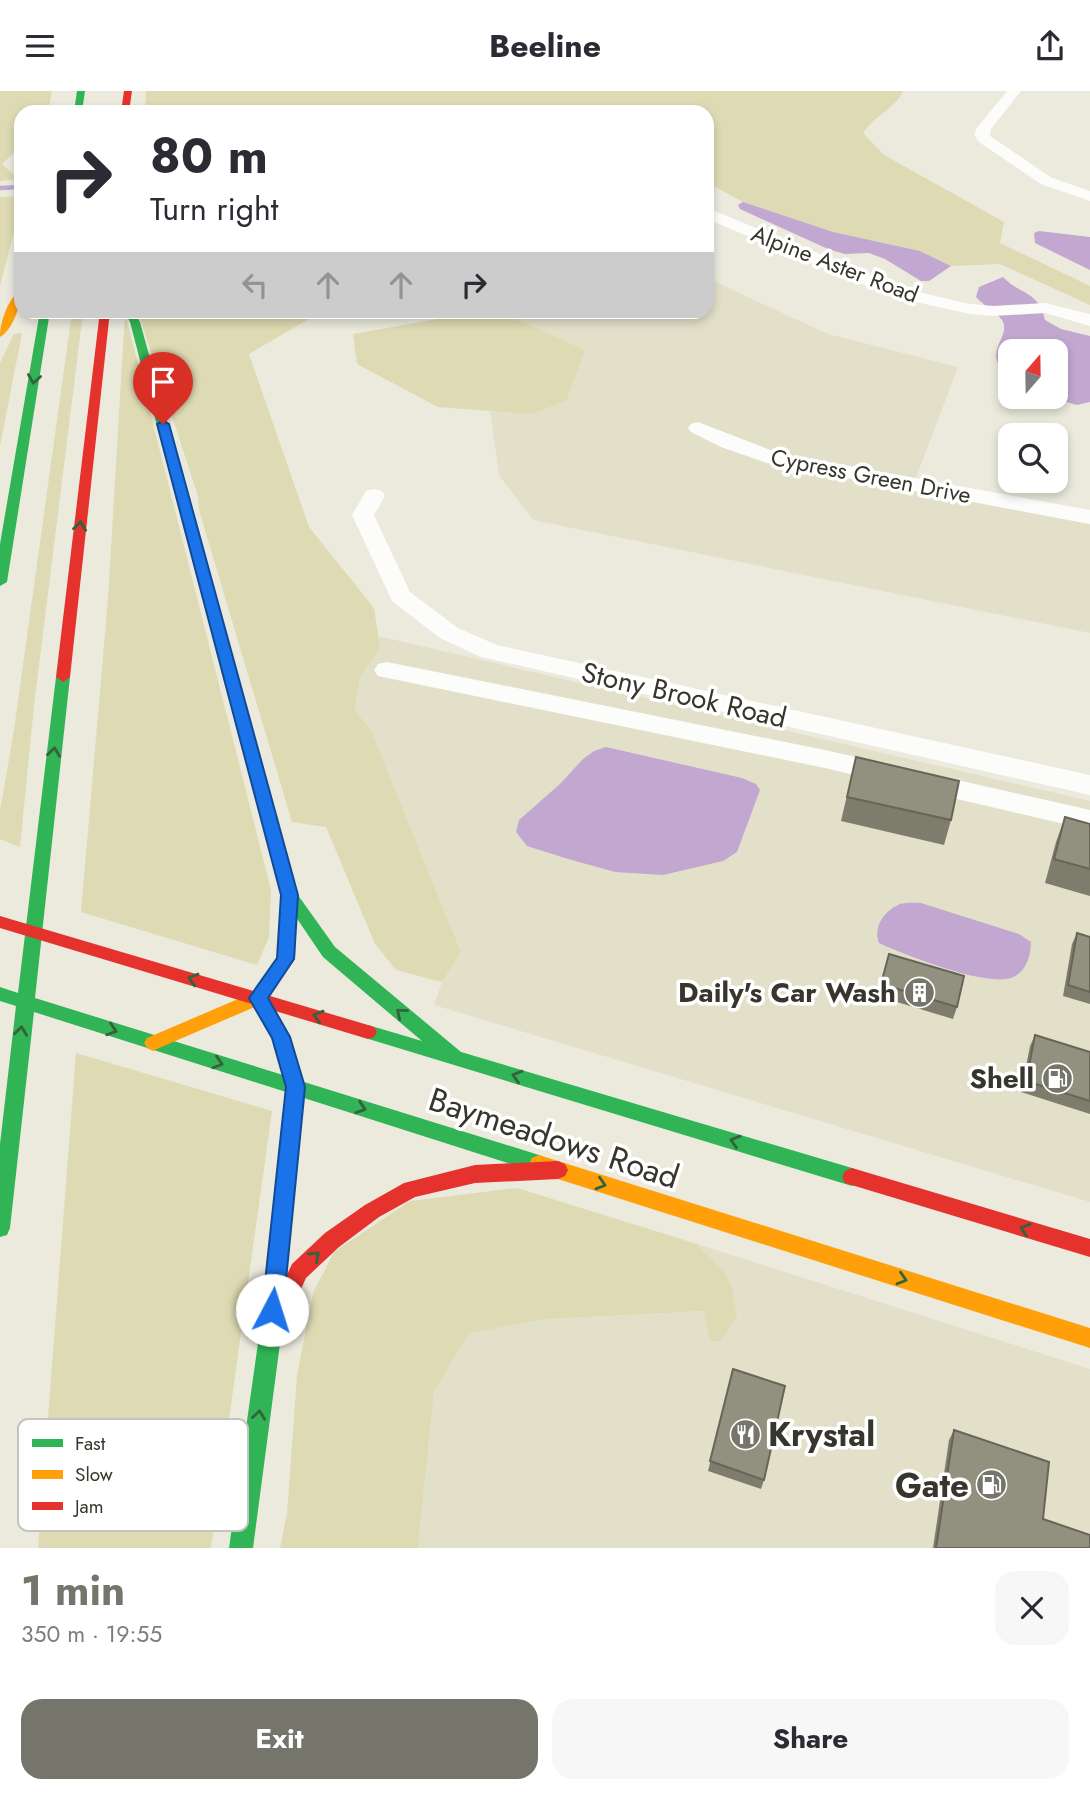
<!DOCTYPE html>
<meta charset="utf-8">
<style>
body{margin:0;font-family:Jost,sans-serif;background:#f7f7f7;color:#2b2b33;height:100vh;display:flex;flex-direction:column;font-size:26px;white-space:nowrap}
*{box-sizing:border-box;margin:0}
p{font-size:23px;color:#7c7c81}
.icon{flex:none;width:38px;height:38px;fill:none;stroke:currentColor;stroke-width:2;stroke-linecap:round;stroke-linejoin:round}
.map{position:relative;height:1457px;overflow:hidden}
.sheet{display:flex;flex-direction:column;background:#fff;flex:1}
.sheet>*{flex:none}
.banner{position:absolute;left:14px;top:14px;width:700px;height:214px;border-radius:21px;box-shadow:0 4px 10px #0003;background:#fff;color:#2b2b33;overflow:hidden}
.needle{width:46px;rotate:20deg}
.controls{position:absolute;left:998px;top:248px;display:grid;gap:14px}
.controls a{display:grid;place-items:center;width:70px;height:70px;border-radius:14px;background:#fff;box-shadow:0 4px 10px #0003;font-size:35px}
.pin{position:absolute;display:grid;place-items:center;width:60px;height:60px;color:#fff;margin:-72px -30px;border-radius:50% 50% 50% 0;rotate:-45deg;box-shadow:0 0 7px #0007}
.pin .icon{rotate:45deg}
.me{position:absolute;width:77px;margin:-38px;rotate:5deg;stroke-linejoin:round;filter:drop-shadow(0 0 5px #0008)}
.turn{display:flex;align-items:center;gap:24px;height:147px;padding:0 21px;font-size:32px}
.turn .icon{width:91px;height:91px;stroke-width:2.5}
.turn b{display:block;font-size:49px;line-height:60px}
.lanes{display:flex;align-items:center;height:66px;padding:0 21px;background:#0003;justify-content:center;gap:35px;direction:ltr}
.lanes .off{opacity:.35}
.round{display:grid;place-items:center;flex:none;width:74px;height:74px;border-radius:21px;background:#f7f7f7}
.summary{display:flex;align-items:center;justify-content:space-between;height:119px;padding:0 21px}
h1{font-size:42px;font-weight:700;line-height:52px;color:#76756b}
.button{display:flex;gap:14px;margin-top:auto;padding:14px 21px}
.button a{flex:1;height:80px;border-radius:21px;background:#76756b;color:#fff;font-size:28px;font-weight:700;line-height:80px;text-align:center}
.button a+a{background:#f7f7f7;color:#2b2b33}
header{display:flex;justify-content:space-between;align-items:center;height:91px;padding:0 21px;background:#fff;font-size:32px;font-weight:700}
.map>svg:first-child{display:block}
.built{fill:#e3e0ca}
.green{fill:#dedab3}
.water{fill:#c2a7d1}
.lines{fill:none;stroke-linecap:round;stroke-linejoin:round}
.stream{stroke:#c2a7d1;stroke-width:4.5}
.street{fill:#fcfcfa;fill-rule:evenodd}
.fast{fill:#30b455;fill-rule:evenodd}
.slow{fill:#ff9f0a;fill-rule:evenodd}
.jam{fill:#e5322d;fill-rule:evenodd}
.wall{fill:#7e7c6c}
.building{fill:#92907e;stroke:#666558;stroke-width:2}
.oneway{stroke:#35623b}
.route{fill:#1a73e8;stroke:#114b97;stroke-width:2}
.labels{text-anchor:middle;dominant-baseline:central;stroke-width:7;stroke-linejoin:round;paint-order:stroke}
.far-street-label{font-size:23px;fill:#37362d;stroke:#fff}
.street-label{font-size:28px;fill:#37362d;stroke:#fff}
.poi-label{font-size:28px;font-weight:bold;fill:#37362d;stroke:#fff;text-anchor:end}
.near-street-label{font-size:33px;fill:#37362d;stroke:#fff}
.near-poi-label{font-size:33px;font-weight:bold;fill:#37362d;stroke:#fff;text-anchor:start}
.key{fill:#fff;stroke:#c3c3c0;stroke-width:2}
.key-label{font-size:19px;fill:#37362d}
</style>
<header><svg class="icon" aria-label="menu" viewBox="0 0 24 24"><path d="M4 6h16M4 12h16M4 18h16"/></svg>Beeline<svg class="icon" aria-label="share" viewBox="0 0 24 24"><path d="M12 15V3M7 8l5-5 5 5M5 13v7h14v-7"/></svg></header>
<div class="map">
<svg width="1090" height="1457" viewBox="0 0 1090 1457">
<rect width="100%" height="100%" fill="#ebeadd"/>
<path class="built" d="M707,187L828,243L958,276L911,400L1090,433V542L533,429L499,384L490,320L531,323L584,259L501,221L707,220Z
M378,545L1090,710V1111L434,914L442,891L461,861L371,639L355,619L360,586L380,557Z
M697,1153L1090,1278V1457H418L434,1301L469,1242L548,1228L705,1220L710,1249L725,1182Z"/>
<path class="green" d="M0,0H52L48,21H21V55L2,73L18,88L0,90Z
M146,0H903C896,17 874,25 863,42L884,64L1004,131L1000,152L1090,195V214L1000,173L951,175L920,160L833,141L743,111L708,92L715,70L707,67V21H145Z
M21,105V113L0,195V106Z
M72,221H83L34,614L20,756L0,748V720L14,639Z
M138,221H321L249,263L309,436L374,517L380,557L360,586L355,619L371,639L461,861L442,891L396,879L375,853L326,736L292,731L199,419L198,405Z
M477,221H501L585,259L566,310L531,323L438,316L357,273L353,243Z
M125,222L271,799L269,846L257,874L81,821L108,508Z
M22,242L0,355V272L14,243Z
M76,962L272,1020L211,1457H38Z
M517,1097L697,1153L725,1182L732,1197L737,1226L721,1250H710L704,1220L548,1228L469,1242L434,1301L418,1457H280L287,1423L297,1285L313,1202L334,1161L410,1110Z"/>
<path class="water" d="M743,111L833,141L920,160L951,175L929,190H921L885,168L869,162L845,163L828,158L740,118L738,114Z
M1039,140L1090,146V179L1035,152L1034,142Z
M1003,186C1020,204 1039,200 1045,229L1061,238L1090,245V311L1077,314L1049,306H1055V261H1010V285C978,262 1013,246 1002,229C996,221 983,214 976,206L979,196Z
M606,656L742,687L756,693L760,699L737,761L723,770L663,784L615,781L568,768L527,755L516,741L519,729L560,693L583,668L594,660Z
M921,812L1019,843L1031,851C1031,867 1024,886 1006,888C977,892 907,865 879,852C873,837 883,821 898,814C903,811 915,812 921,812Z"/>
<g class="lines">
<path class="stream" d="M0,97L21,96"/>
<path class="street" d="M1007,0H1021L991,38L990,45L1052,87L1090,100V110L1041,93L979,51L974,43L977,37Z
M707,117L905,198L970,213L994,215L1045,212L1090,223V235L1045,222L994,225L970,223L893,206L707,128Z
M698,331L778,362L1090,419V433L767,372L721,356L691,341L688,337L691,333Z
M374,398L382,400L385,405L374,424L410,501L458,537L497,554L1090,684V704L481,566L440,547L392,510L352,424L366,400Z
M387,571L825,659L1090,719V739L825,677L378,585L374,579L378,573Z"/>
<path class="fast" d="M77,0H85L82,21H74Z
M40,220H50L7,491L0,495V453Z
M124,220H134L140,231L233,571L231,574H221L219,571L130,231Z
M63,581L70,586L35,907L283,984L272,947L249,907L252,902L258,900L264,902L290,946L304,991L539,1064L546,1067L549,1073L546,1079L539,1082L304,1007L281,1245L253,1457H229L259,1245L286,1001L34,921L10,1137L7,1144L0,1146V1053L16,915L0,910V896L18,902L56,586Z
M289,798L295,800L335,856L461,961L852,1077L859,1080L862,1086L859,1092L852,1095L362,946L359,941L362,936L368,934L422,950L323,866L281,804L283,800Z"/>
<path class="slow" d="M21,199C21,214 13,239 0,246C0,231 8,207 21,199Z
M273,879L279,881L282,886L264,912L159,957L153,960L147,957L144,952L147,947L252,902L267,881Z
M539,1064L1090,1237V1257L539,1082L532,1079L529,1073L532,1067Z"/>
<path class="jam" d="M124,0H132L129,21H121Z
M100,220H110L70,586L63,591L56,586Z
M226,566L233,571L297,804L295,868L279,891L273,893L267,891L264,886L277,867L281,804L219,571Z
M0,825L368,934L374,936L377,941L374,946L368,948L0,837Z
M558,1070L565,1073L568,1079L565,1085L558,1088L475,1092L415,1106L379,1126L339,1156L306,1187L288,1227L281,1230L274,1227L270,1220L292,1173L325,1142L365,1114L404,1092L475,1074Z
M852,1077L1090,1148V1166L845,1092L842,1086L845,1080Z"/>
</g>
<path class="wall" d="M856,666L951,729L944,754L841,730Z
M1065,726L1090,733V805L1045,792L1056,751Z
M1077,842L1090,846V913L1063,905L1072,853Z
M889,863L957,916L953,928L877,905Z
M1035,944L1090,961V1023L1021,1001L1030,955Z
M733,1278L764,1389L761,1398L708,1380Z
M954,1339L1043,1428L1090,1457H933L949,1349Z"/>
<path class="building" d="M856,666L959,690L951,729L847,706Z
M1065,726L1090,733V778L1054,768Z
M1077,842L1090,846V901L1068,894Z
M889,863L964,885L957,916L881,893Z
M1035,944L1090,961V1010L1026,990Z
M733,1278L785,1295L764,1389L710,1370Z
M954,1339L1049,1371L1043,1428L1090,1444V1457H936Z"/>
<defs><path id="oneway-chevron" d="M-2-3.5L2.5 0L-2 3.5" fill="none" stroke-width="1.6" stroke-linecap="round" stroke-linejoin="round" transform="scale(1.75)"/></defs>
<g class="oneway">
<use href="#oneway-chevron" transform="translate(34 288) rotate(99)"/>
<use href="#oneway-chevron" transform="translate(80 435) rotate(-83)"/>
<use href="#oneway-chevron" transform="translate(54 661) rotate(-83)"/>
<use href="#oneway-chevron" transform="translate(193 888) rotate(-164)"/>
<use href="#oneway-chevron" transform="translate(401 922) rotate(-140)"/>
<use href="#oneway-chevron" transform="translate(318 925) rotate(-163)"/>
<use href="#oneway-chevron" transform="translate(112 939) rotate(18)"/>
<use href="#oneway-chevron" transform="translate(21 940) rotate(-83)"/>
<use href="#oneway-chevron" transform="translate(218 972) rotate(17)"/>
<use href="#oneway-chevron" transform="translate(517 985) rotate(-163)"/>
<use href="#oneway-chevron" transform="translate(361 1017) rotate(18)"/>
<use href="#oneway-chevron" transform="translate(735 1050) rotate(-163)"/>
<use href="#oneway-chevron" transform="translate(601 1093) rotate(17)"/>
<use href="#oneway-chevron" transform="translate(1025 1138) rotate(-163)"/>
<use href="#oneway-chevron" transform="translate(315 1165) rotate(-43)"/>
<use href="#oneway-chevron" transform="translate(902 1188) rotate(17)"/>
<use href="#oneway-chevron" transform="translate(259 1324) rotate(-82)"/>
</g>
<path class="route" d="M163,330L169,333L298,804L294,868L268,907L290,946L305,996L283,1219L280,1226L272,1229L265,1226L262,1219L286,996L272,947L249,907L277,867L281,804L157,333Z"/>
<defs>
<symbol id="building-disc" viewBox="-11 -11 22 22"><circle r="9.5" fill="#76756b" stroke="#fff"/><path d="M-4-6H4V6H1V3H-1V6H-4ZM-2.5-4.3h1.7v1.8h-1.7ZM.8-4.3h1.7v1.8H.8ZM-2.5-1h1.7V.8h-1.7ZM.8-1h1.7V.8H.8Z" fill="#fff"/></symbol>
<symbol id="fuel-disc" viewBox="-11 -11 22 22"><circle r="9.5" fill="#76756b" stroke="#fff"/><path d="M-5.5-6h7V0h2V4h1.3V-2.5L3-4.5l.8-.8L6-3V5H2.5V1h-1V6h-7ZM-4.2-4.7v3.2H.2V-4.7Z" fill="#fff"/></symbol>
<symbol id="restaurant-disc" viewBox="-11 -11 22 22"><circle r="9.5" fill="#76756b" stroke="#fff"/><path d="M-5-6h1v4h1v-4h1v4h1v-4h1v5L-1.5 .5V6h-2V.5L-5-1ZM5-6V6H3V1.5H1.5Q1.5-4 5-6Z" fill="#fff"/></symbol>
</defs>
<g fill-rule="evenodd">
<use href="#building-disc" x="902" y="884" width="35" height="35"/>
<use href="#fuel-disc" x="1040" y="970" width="35" height="35"/>
<use href="#restaurant-disc" x="728" y="1326" width="35" height="35"/>
<use href="#fuel-disc" x="974" y="1376" width="35" height="35"/>
</g>
<g class="labels">
<g class="far-street-label">
<text transform="translate(835 173) rotate(21)">Alpine Aster Road</text>
<text transform="translate(871 385) rotate(11)">Cypress Green Drive</text>
</g>
<g class="street-label">
<text transform="translate(684 604) rotate(13)">Stony Brook Road</text>
</g>
<g class="poi-label">
<text x="896" y="901">Daily's Car Wash</text>
<text x="1034" y="987">Shell</text>
</g>
<g class="near-street-label">
<text transform="translate(554 1047) rotate(18)">Baymeadows Road</text>
</g>
<g class="near-poi-label">
<text x="768" y="1343">Krystal</text>
<text x="969" y="1394" text-anchor="end">Gate</text>
</g>
</g>
<rect x="18" y="1328" width="230" height="112" rx="10" class="key"/>
<rect x="32" y="1348" width="31" height="8" fill="#30b455"/>
<rect x="32" y="1379" width="31" height="9" fill="#ff9f0a"/>
<rect x="32" y="1411" width="31" height="8" fill="#e5322d"/>
<g class="key-label">
<text x="75" y="1359">Fast</text>
<text x="75" y="1390">Slow</text>
<text x="75" y="1422">Jam</text>
</g>
</svg>
<div class="controls">
<a><svg class="needle" viewBox="-14 -14 28 28"><path d="M0-13l5 13h-10z" fill="#e53935"/><path d="M0 13l5-13h-10z" fill="#7c7c81"/></svg></a>
<a><svg class="icon" aria-label="search" viewBox="0 0 24 24"><circle cx="10" cy="10" r="6"/><path d="M15 15l6 6"/></svg></a>
</div>
<div class="pin" style="left:163px;top:333px;background:#d93025"><svg class="icon" aria-label="arrive" viewBox="0 0 24 24"><path d="M6 21V4h12l-3 4 3 4H6"/></svg></div>
<svg class="me" style="left:272px;top:1219px" viewBox="-20 -20 40 40"><circle r="19" fill="#fff"/><path d="M0-13L10 11 0 6-10 11z" fill="#1a73e8"/></svg>
<div class="banner">
<div class="turn"><svg class="icon" aria-label="right" viewBox="0 0 24 24"><path d="M7 20v-9h11M14 6l5 5-5 5"/></svg><div><b>80 m</b>Turn right</div></div>
<div class="lanes"><svg class="icon off" aria-label="left" viewBox="0 0 24 24"><path d="M17 20v-9H6M10 6l-5 5 5 5"/></svg><svg class="icon off" aria-label="ahead" viewBox="0 0 24 24"><path d="M12 20V5M6 11l6-6 6 6"/></svg><svg class="icon off" aria-label="ahead" viewBox="0 0 24 24"><path d="M12 20V5M6 11l6-6 6 6"/></svg><svg class="icon" aria-label="right" viewBox="0 0 24 24"><path d="M7 20v-9h11M14 6l5 5-5 5"/></svg></div>
</div>
</div>
<section class="sheet">
<div class="summary"><div><h1>1 min</h1><p>350 m · 19:55</p></div><a class="round"><svg class="icon" aria-label="close" viewBox="0 0 24 24"><path d="M6 6l12 12M18 6L6 18"/></svg></a></div>
<div class="button"><a>Exit</a><a>Share</a></div>
</section>
